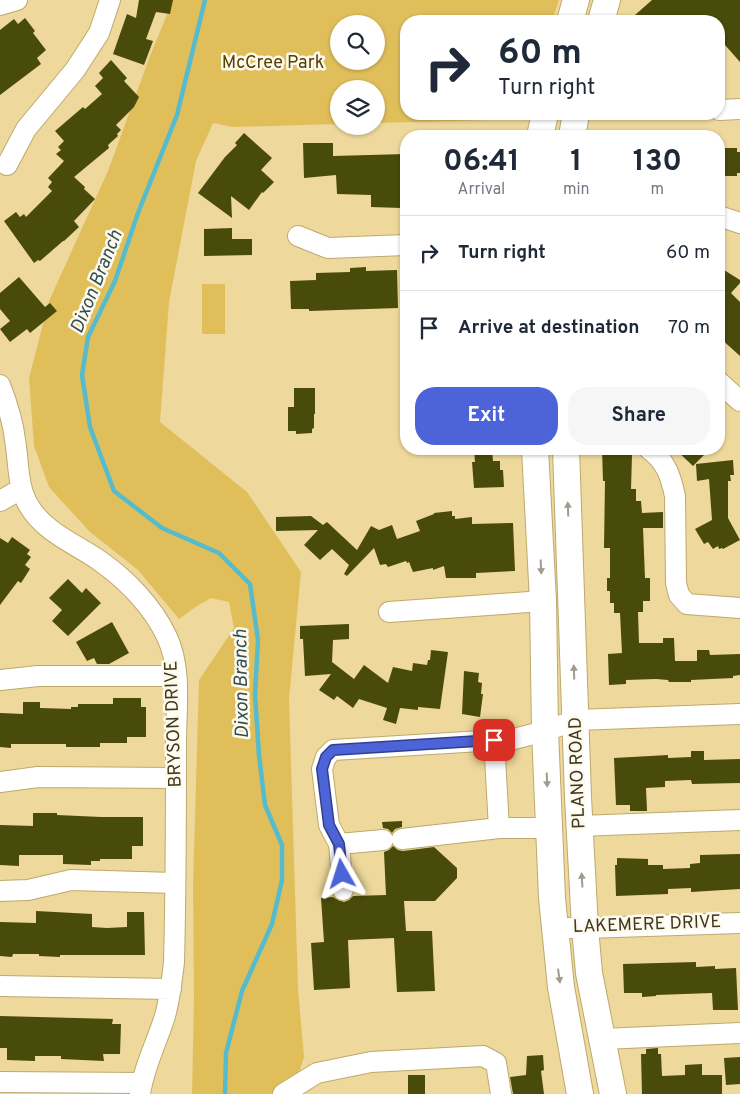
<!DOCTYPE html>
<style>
body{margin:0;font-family:Overpass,sans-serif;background:#f6f6f7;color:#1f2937;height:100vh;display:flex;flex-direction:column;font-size:19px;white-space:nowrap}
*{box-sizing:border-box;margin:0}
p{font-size:16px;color:#747a83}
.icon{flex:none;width:28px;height:28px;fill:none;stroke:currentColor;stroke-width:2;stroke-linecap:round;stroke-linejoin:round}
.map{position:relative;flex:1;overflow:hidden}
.side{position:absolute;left:400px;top:130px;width:325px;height:325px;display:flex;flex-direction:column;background:#fff;border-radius:20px;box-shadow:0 1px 4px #0004}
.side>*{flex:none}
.top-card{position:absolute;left:400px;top:15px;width:325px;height:105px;border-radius:20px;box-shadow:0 1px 4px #0004;background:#fff;color:#1f2937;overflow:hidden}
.tools{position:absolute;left:330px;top:15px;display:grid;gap:10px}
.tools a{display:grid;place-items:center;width:55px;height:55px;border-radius:50%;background:#fff;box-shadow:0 1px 4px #0004;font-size:25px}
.pin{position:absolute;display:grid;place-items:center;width:42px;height:42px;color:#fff;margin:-21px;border-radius:10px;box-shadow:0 2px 8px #0006}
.me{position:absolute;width:55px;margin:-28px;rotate:354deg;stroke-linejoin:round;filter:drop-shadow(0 0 4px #0008)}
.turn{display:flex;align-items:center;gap:18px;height:105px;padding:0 15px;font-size:22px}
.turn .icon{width:65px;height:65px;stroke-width:2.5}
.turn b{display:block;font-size:35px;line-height:42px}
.eta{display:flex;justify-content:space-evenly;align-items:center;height:85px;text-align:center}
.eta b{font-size:30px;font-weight:700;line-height:35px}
.button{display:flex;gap:10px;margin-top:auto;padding:10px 15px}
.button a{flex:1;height:58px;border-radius:20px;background:#4d63d8;color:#fff;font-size:20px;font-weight:700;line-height:58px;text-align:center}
.button a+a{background:#f6f6f7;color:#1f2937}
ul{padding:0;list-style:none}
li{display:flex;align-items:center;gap:15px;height:75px;padding:0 15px;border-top:1px solid #e0e1e3}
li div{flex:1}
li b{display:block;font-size:19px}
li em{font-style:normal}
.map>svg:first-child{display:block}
.green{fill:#e0bf5b;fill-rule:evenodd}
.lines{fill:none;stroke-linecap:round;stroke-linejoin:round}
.stream{stroke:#56bbcd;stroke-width:4.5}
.building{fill:#494b0a}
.minor-casing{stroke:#bea96d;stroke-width:22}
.major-casing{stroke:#bea96d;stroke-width:28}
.minor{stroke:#fff;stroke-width:20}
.major{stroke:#fff;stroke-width:26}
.oneway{fill:#a09c8f}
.route-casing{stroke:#32408c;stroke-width:12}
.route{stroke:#4d63d8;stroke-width:9}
.labels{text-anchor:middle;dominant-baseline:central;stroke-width:5;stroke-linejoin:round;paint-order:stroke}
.park-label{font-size:18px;fill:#534204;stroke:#fefaee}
.street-label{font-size:18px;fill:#40381f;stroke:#fefaee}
.water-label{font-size:19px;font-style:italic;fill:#315056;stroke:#fefaee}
</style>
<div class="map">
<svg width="740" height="1094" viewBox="0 0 740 1094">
<rect width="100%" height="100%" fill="#eed89b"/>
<path class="green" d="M173,0H559L552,21H406V114H525L524,119L376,123V89H339V124L233,127L213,123L196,161L169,302L160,422L247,492L301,572L289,699L298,989L304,1057L292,1094H192L194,999L193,884L199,680L234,628L229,602L211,598L194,608L179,619L138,570L90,532L49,487L34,446L29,378L49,301L108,171L150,56ZM339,24H376V61H339Z
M202,284H225V334H202Z"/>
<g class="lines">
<path class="stream" d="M205,0L177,115L138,213L115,281L88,337L82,375L90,427L114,491L162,528L219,553L250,584L258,640L255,695L259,755L265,805L282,845V880L272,924L242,991L226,1053L225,1094"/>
</g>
<path class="building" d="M139,0H173L170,14L156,12L146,39L153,41L144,65L113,54L127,14L136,18Z
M652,0H740V62L725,45L719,51V21H640L635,15Z
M25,18L35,31L33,33L46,50L37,58L41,64L0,95V30L14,19L18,24Z
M111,60L127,78L124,81L139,97L134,107L116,125L121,130L117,134L118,136L108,145L109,148L74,177L85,187L84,189L95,199L74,221L79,227L64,241H63L40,261L38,260L34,263L4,221L16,212L20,217L24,214L26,217L52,191L48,187L52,182L48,178L64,161L56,154L61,150L58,147L64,141L55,131L83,107L85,109L102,94L95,86L103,78L99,73Z
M244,133L272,158L261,170L274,182L263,193L262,192L249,210L231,196L232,218L198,193L225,157L237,145L235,143Z
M303,143H333V156L406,154V202H401V208L371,207V195L337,194L336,175L304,178Z
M720,148H737V152H740V173H737V176H721Z
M232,228V239H252V255L204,256V229Z
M366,267V271L397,270L398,308L309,311V309H291L290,281L316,280V273L350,272V268Z
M724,270L740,280V283L731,293L740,302V356L719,337V279Z
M19,277L45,307L50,303L57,311L30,333L27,329L10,342L0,329L10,321L0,309V293Z
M294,388H315V414H314V428L312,429V433L296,434V431H288V407H294Z
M474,449H492L493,461H500V470H503L504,487L474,488L472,462H475Z
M602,449H630V455H632L631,489H636V501H641L642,513L663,512V528H643L645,578H650V601H643V612H638L639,643H663V638H674L675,661H697V650H709L710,655L740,654V675L733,676V678L691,680V682H669L668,680L656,679L626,680V684L609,685L608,654L622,653L620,613H614V603H610V591H607V578H610V548H604L605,481H603Z
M675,449H710L693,466Z
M733,460L734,475H730L731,481H728V518L740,540L723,549L722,548L719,549L718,546L713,549L708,542L704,544L695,529L712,520L709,479L697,481L696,464Z
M452,511V516H455V519L472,517V524L513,523L515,571L476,573V578H446L444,566L433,570V568L413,572L409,562L407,563L406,561L388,567L386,564L380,565L374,548L347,576L344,574L349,565L332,549L320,560L304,545L318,530L276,531V517L311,516L323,525L327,522L357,550L371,526L379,530L392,525L397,539L420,531L416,521L434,514V513Z
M12,537L30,550L27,554L31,557L25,565L30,569L21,583L18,581L0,605V538L8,543Z
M68,579L82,593L86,588L101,603L68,636L52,621L62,610L49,598Z
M112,622L129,653L109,664H97L94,658L87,661L76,642Z
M349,624V639L333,640L332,662L354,679L364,665L388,683L393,667L412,671L413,663L427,665L428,660H430L431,650L448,652L440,709L418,707V710L400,708L396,724L383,720L387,708L359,699L353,708L337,696L334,700L319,690L331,674L305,676L303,639H300V626Z
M464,671L479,673L478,682L482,683L481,694H483L480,717L462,714Z
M113,698H141V707H146V737H127V743H100V747H66V744H11V748L0,747V713L23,714V702H40V708L71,709V707H78V704H113Z
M691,751H704V760L740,759V783L692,784L691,780L665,781V787L646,788L647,811H630V805H616L614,758L668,755V758L691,757Z
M33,813H57V815L101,817H143V846H132V859H100V861H91V865L63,864V855H19V866L0,865V825L33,826Z
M402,821V827L395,829L392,833L388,829L383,828L382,822Z
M393,846L398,850L403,851L434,847L457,868V878L435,901H404L406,931H432L435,991L397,992L394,938L348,940L350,988L314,990L311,943L324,942L321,898L333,897L338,900L344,902L349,900L353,896L386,895L384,852L389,850Z
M740,854V889L691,892V888L668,889V894L616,896L615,865H617V858L648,859V865H663V869L690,868V864L700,863V855Z
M36,911L92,914V927L107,928L127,927V912H144L145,955H60V957L39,956V954H13L12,957L0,956V922L36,923Z
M696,962V967L715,966V969L736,968L738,1010H713L712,993L656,995V996L642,997V993H624L623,964Z
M0,1016L113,1019L112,1024H121L120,1054H103L104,1061L61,1059V1056H35V1061L7,1060V1048H0Z
M658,1048V1054H661L662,1076L685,1075V1065L702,1064V1075H722V1094H642L641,1054H646V1049Z
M543,1055L544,1070L541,1071L544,1094H513L510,1077L526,1075L527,1056Z
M740,1057V1084L726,1085L724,1058Z
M408,1075H425V1094H408Z"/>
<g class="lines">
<defs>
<path id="minor" d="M0,5L17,0
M719,110L740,109
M7,165L26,129L75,70L99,33L110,0
M719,216L740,223
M298,236L328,248L406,245
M719,382L740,401
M0,385C7,403 13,421 15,440C19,462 17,487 29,506C45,533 76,544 100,561C127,580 153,607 167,637C182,669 176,709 176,742C176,816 176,889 174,962C172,980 170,998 165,1016C157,1042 144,1066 140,1094
M649,449C666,461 671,477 675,496L676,583L679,595L687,604L740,608
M0,501L21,489
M389,612L543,601
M0,680L38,676H176
M494,740L499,828
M0,782L38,777L176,778
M579,826L740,820
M402,839L499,828H549
M383,840L339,844L329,825L322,769L326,757L333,750L514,739L545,731L576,720L740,714
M339,844L343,890
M0,891L28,890L71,880L175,883
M554,928H585L740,923
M0,986L171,989
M603,1039L740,1033
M0,1082L142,1083
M283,1094L317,1073L371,1062L483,1056L496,1063L501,1094"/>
<path id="major" d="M570,21L576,0
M601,21L607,0
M540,136L545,114
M572,136L576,114
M535,449L543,601L545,731L552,898L561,987L580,1094
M566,449L578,797L585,928L589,973L613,1094"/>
</defs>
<use href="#minor" class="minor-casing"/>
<use href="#major" class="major-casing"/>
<use href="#minor" class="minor"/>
<use href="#major" class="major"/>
</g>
<defs><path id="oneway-solid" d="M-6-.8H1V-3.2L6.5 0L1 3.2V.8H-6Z" transform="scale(1.25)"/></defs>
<g class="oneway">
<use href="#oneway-solid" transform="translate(568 509) rotate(-92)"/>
<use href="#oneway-solid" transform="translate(541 567) rotate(87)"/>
<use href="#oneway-solid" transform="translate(574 672) rotate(-92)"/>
<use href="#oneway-solid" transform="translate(547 780) rotate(88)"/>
<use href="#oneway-solid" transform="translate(582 880) rotate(-93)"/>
<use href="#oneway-solid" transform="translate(559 976) rotate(82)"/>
</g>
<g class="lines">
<defs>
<path id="route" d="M342,874L339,844L329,825L322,769L326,757L333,750L494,740"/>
</defs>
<use href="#route" class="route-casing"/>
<use href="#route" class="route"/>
</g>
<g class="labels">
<g class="park-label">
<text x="273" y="63">McCree Park</text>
</g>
<g class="street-label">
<text transform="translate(174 724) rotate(-92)">BRYSON DRIVE</text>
<text transform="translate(578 773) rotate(-92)">PLANO ROAD</text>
<text transform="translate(647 925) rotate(-2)">LAKEMERE DRIVE</text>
</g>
<g class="water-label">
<text transform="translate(97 282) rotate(-68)">Dixon Branch</text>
<text transform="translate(242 684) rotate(-91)">Dixon Branch</text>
</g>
</g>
</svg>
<div class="tools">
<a><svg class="icon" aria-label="search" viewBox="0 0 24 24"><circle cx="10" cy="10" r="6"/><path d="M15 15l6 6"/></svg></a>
<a><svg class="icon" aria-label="layers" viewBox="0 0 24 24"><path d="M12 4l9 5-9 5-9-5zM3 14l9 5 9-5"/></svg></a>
</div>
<div class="pin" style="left:494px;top:740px;background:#d93025"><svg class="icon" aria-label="arrive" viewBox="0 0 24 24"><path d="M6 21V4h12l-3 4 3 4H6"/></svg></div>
<svg class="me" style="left:342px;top:874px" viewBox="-20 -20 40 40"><path d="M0-17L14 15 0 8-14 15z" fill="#4d63d8" stroke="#fff" stroke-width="4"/></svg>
<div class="top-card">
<div class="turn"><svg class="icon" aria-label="right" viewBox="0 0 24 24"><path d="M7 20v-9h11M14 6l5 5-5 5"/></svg><div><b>60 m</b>Turn right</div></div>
</div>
<section class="side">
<div class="eta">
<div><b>06:41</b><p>Arrival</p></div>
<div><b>1</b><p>min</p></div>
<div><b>130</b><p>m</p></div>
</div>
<ul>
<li><svg class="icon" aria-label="right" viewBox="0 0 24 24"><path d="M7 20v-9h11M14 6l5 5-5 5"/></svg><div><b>Turn right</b></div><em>60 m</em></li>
<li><svg class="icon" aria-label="arrive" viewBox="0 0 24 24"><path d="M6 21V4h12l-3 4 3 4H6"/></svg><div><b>Arrive at destination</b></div><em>70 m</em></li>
</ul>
<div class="button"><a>Exit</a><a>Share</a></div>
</section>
</div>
